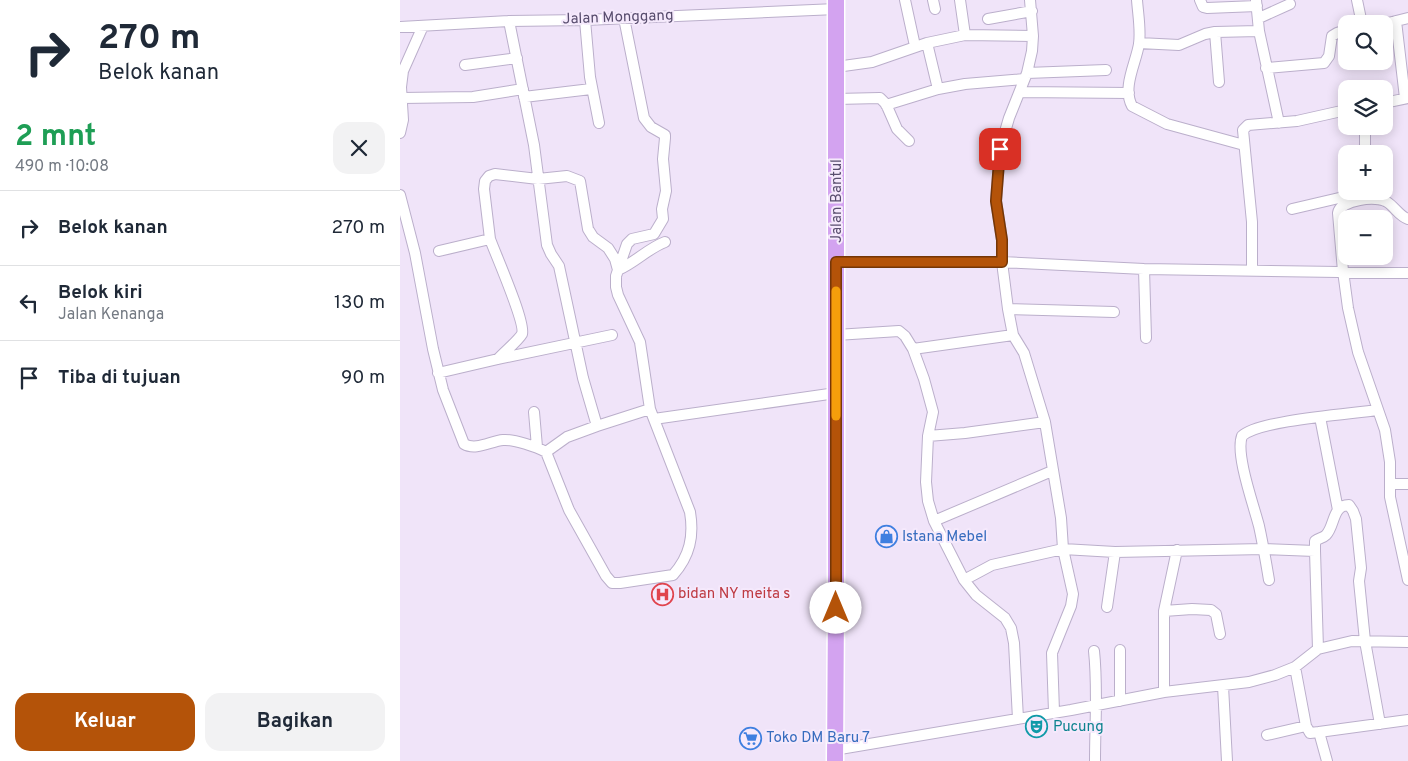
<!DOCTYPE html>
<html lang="id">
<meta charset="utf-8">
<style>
body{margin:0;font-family:Overpass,sans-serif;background:#f2f2f3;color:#1f2937;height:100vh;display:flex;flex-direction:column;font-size:19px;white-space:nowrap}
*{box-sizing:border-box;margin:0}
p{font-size:16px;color:#747a83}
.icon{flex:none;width:28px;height:28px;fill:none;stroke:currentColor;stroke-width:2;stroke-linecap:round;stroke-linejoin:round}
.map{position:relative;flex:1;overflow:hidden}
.drawer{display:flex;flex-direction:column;background:#fff;width:400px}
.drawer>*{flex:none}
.banner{background:#fff;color:#1f2937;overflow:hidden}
.controls{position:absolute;left:938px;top:15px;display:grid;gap:10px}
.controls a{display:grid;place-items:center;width:55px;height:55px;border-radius:10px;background:#fff;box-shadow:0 2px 12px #0003;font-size:25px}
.pin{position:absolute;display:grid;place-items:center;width:42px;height:42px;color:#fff;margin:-21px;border-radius:10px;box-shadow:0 2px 8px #0006}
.me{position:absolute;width:55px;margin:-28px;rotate:0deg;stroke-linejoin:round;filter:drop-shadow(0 0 4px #0008)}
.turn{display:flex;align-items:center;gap:18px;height:105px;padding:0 15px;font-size:22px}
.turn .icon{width:65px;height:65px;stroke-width:2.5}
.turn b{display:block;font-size:35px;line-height:42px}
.round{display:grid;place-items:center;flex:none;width:52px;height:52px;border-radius:15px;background:#f2f2f3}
.overview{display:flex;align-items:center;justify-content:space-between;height:85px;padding:0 15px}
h1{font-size:30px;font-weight:700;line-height:38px;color:#1e9e55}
.cta{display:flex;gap:10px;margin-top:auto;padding:10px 15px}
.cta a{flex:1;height:58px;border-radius:15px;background:#b45309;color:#fff;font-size:20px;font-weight:700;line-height:58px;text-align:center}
.cta a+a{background:#f2f2f3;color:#1f2937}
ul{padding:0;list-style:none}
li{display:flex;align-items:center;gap:15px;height:75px;padding:0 15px;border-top:1px solid #e0e1e3}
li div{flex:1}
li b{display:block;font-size:19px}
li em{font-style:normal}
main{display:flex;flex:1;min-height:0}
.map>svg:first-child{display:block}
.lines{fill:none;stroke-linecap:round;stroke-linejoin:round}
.street-casing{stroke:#bbafcb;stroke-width:12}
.primary-casing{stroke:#fff;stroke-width:19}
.street{stroke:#fff;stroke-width:10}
.primary{stroke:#d3a3f0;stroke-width:16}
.route-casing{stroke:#753606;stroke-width:12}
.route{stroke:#b45309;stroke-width:9}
.slow{stroke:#f59e0b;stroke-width:9}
.labels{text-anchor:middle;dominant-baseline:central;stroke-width:4;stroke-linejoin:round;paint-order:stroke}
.street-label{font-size:15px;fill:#584d6e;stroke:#f5e9fc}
.shop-label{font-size:15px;fill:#366cbe;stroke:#f5e9fc;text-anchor:start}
.health-label{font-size:15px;fill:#be3a42;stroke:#f5e9fc;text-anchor:start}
.culture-label{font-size:15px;fill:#0d838f;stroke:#f5e9fc;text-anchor:start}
</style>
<main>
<section class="drawer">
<div class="banner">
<div class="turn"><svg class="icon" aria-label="right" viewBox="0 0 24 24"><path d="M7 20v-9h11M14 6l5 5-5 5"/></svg><div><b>270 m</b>Belok kanan</div></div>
</div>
<div class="overview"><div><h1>2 mnt</h1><p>490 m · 10:08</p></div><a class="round"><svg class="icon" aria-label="close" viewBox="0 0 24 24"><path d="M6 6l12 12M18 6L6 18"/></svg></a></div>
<ul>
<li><svg class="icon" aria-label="right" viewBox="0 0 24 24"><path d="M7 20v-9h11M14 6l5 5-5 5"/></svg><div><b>Belok kanan</b></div><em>270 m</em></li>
<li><svg class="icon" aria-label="left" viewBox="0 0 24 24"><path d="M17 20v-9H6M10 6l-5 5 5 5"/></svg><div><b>Belok kiri</b><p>Jalan Kenanga</p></div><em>130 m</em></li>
<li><svg class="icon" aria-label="arrive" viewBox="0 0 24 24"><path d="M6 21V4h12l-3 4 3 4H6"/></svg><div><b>Tiba di tujuan</b></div><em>90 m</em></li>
</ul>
<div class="cta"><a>Keluar</a><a>Bagikan</a></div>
</section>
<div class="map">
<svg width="1008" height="761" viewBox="0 0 1008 761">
<rect width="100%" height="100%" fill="#f0e4f9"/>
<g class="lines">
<defs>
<path id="street" d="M505,0L515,46
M533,0L535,9
M560,0L565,35
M630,0L633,36L632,51L627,73L609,118L600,149L596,201L602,240V262L608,309L613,335L624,353L645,422L661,518L663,549L673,594L671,606L652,653L654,712
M737,0C738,14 741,30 739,44C736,63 722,87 732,106L767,124L844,145
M800,0L803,7L807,8L857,6
M856,0L859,31L879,123
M957,0L962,24
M859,18L890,4
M588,19L632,11
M185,20L190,77L199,123
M109,21L134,145L147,245L151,254L159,266L183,378L197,426L250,409
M996,21L1005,98
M984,24L1008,18
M0,27L109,21L185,20L436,9
M815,32L819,82
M527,43L538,89
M739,43L779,45L805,34L815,32L859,31
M65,65L117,58
M436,67L472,62L527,43L565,35L633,36
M866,68L924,63L929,56L932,36L937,33L946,30
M627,73L706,70
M620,92L729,93
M124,97L191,89
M2,98L73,97L123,89
M436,99L480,98L486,104L497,129L509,141
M984,103L1008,98
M486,105L538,89L565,84L624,79
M965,126V154
M0,133L3,120L1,87L3,71L23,26
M0,195L15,253L33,349L43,390L64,444C76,451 91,441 103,440C114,439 137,447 146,452L169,510L206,576L212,583H220L273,575C290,556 294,536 290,512L250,409L240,342L218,295L216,287V276L227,244L232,239L254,234L263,219L262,209L266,191L263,159L265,138V135L251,127L244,118L224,18
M892,209L939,198L949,202
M1008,219C999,216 995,207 987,202C977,195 940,200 938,213L943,271L948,308L958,352L985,430L990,462V497L1008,580
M90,239C95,253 126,323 122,334C118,341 104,352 98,359
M39,251L90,239L84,189L85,181L89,176L95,174L138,179L167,176L180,181L188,229L193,237L208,248L215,259L218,270
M436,262H602L744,269L1008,273
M744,269L746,338
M218,270C236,262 247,249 265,242
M852,270V222L843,130L848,125L897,121L946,110
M608,309L714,312
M436,335L499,331L505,336L513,349L524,379L533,412L528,436L526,482L528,501L534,521L564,580L576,595L605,618L611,628L614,643L618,719
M513,349L613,335
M38,373L98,359L212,335
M134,412L137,447
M920,417L938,510
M254,419L436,393
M528,436L565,433L645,422
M146,452L167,437L197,426
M990,484H1008
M534,521L652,471
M915,551L918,649
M564,580L592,565L663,549L715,552L864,549L915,551V541C919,538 923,538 926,535C935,526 932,505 949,505L953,511L956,519L961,568L959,581L965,641L980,724
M869,580C866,562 863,544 859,526C854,506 835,454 842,436C859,420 950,414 977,410
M707,607L715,552
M764,611L792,609L811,610L816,614L820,634
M694,651C698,688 695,724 695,761
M895,667L906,726L910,733L919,732
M823,686L827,761
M764,692V611L777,550
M720,701V650
M867,735L906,726
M434,750L671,710L764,692L849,682L875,675L895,667L918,649L952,641L1008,642
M927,761L919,732L1008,720"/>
<path id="primary" d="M435,761L436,608V0"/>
</defs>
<use href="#street" class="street-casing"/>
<use href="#primary" class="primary-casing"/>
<use href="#street" class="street"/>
<use href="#primary" class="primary"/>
</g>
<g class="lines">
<defs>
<path id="route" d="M436,608V262H602V240L596,201L600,149"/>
</defs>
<use href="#route" class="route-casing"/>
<use href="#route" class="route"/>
<path class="slow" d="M436,416V291"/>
</g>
<defs>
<symbol id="shop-ring" viewBox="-11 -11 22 22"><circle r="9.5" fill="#f5e9fc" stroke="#3f7fe0" stroke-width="1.5"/><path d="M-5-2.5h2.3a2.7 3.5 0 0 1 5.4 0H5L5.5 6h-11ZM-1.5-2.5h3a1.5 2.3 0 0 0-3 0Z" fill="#3f7fe0"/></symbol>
<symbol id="hospital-ring" viewBox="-11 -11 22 22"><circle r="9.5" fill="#f5e9fc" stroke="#e0444e" stroke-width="1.5"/><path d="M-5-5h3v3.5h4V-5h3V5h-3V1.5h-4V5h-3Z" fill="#e0444e"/></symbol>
<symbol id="theatre-ring" viewBox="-11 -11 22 22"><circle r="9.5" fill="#f5e9fc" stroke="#0f9aa8" stroke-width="1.5"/><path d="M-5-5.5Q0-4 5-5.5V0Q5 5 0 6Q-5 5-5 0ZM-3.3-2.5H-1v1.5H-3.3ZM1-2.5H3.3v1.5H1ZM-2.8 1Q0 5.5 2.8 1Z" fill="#0f9aa8"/></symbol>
<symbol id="supermarket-ring" viewBox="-11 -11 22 22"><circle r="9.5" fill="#f5e9fc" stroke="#3f7fe0" stroke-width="1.5"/><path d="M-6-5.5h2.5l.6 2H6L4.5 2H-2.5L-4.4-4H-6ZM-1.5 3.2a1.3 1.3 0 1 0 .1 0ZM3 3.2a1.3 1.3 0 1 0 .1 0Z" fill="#3f7fe0"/></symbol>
</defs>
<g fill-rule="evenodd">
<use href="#shop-ring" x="474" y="524" width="25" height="25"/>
<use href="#hospital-ring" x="250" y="582" width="25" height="25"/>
<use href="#theatre-ring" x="624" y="714" width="25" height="25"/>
<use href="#supermarket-ring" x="338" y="726" width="25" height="25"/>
</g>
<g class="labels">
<g class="street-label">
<text transform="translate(218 18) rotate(-2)">Jalan Monggang</text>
<text transform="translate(437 201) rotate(-90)">Jalan Bantul</text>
</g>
<g class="shop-label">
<text x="502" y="537">Istana Mebel</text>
<text x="366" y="738">Toko DM Baru 7</text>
</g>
<g class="health-label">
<text x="278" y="594">bidan NY meita s</text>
</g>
<g class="culture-label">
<text x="653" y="727">Pucung</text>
</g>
</g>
</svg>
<div class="controls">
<a><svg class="icon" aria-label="search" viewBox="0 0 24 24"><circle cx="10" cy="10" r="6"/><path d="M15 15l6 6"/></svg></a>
<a><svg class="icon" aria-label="layers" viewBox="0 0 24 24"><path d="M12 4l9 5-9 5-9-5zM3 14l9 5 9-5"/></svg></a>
<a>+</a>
<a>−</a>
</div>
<div class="pin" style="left:600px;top:149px;background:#d93025"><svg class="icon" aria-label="arrive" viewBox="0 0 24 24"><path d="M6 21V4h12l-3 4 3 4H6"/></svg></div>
<svg class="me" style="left:436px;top:608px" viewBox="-20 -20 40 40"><circle r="19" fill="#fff"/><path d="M0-13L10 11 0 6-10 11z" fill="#b45309"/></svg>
</div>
</main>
